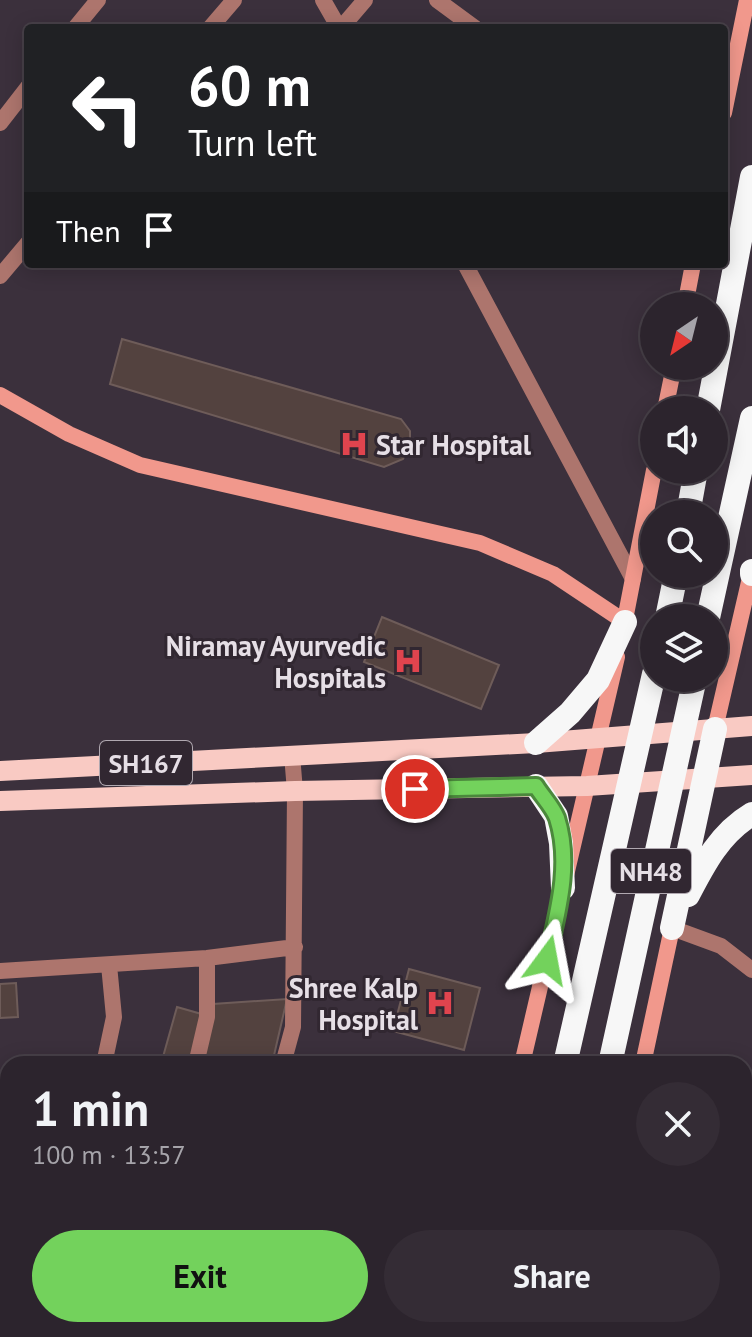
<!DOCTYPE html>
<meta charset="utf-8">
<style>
body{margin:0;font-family:"PT Sans",sans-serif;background:#342c35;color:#f1f3f6;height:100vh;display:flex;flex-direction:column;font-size:30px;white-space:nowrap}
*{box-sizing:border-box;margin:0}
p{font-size:26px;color:#a6a4aa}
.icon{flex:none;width:44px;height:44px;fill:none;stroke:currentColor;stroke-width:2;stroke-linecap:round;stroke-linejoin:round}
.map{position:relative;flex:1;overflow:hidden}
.details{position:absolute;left:0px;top:1056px;width:752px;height:282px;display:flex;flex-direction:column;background:#2c242d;border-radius:24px 24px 0 0;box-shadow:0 4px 20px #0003,0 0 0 2px #484149}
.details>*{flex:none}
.banner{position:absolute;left:24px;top:24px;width:704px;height:244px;border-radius:8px;box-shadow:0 4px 20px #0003,0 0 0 2px #484149;background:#202124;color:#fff;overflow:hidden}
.needle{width:52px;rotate:215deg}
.buttons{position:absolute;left:640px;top:292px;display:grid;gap:16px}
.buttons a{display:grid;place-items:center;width:88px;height:88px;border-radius:50%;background:#2c242d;box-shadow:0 4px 20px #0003,0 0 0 2px #484149;font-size:40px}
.pin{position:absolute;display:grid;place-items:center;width:68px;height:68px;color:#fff;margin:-34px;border:4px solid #fff;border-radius:50%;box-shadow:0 2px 8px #0007}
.me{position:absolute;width:88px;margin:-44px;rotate:13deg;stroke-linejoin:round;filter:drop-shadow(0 0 6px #0008)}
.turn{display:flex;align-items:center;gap:28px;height:168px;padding:0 32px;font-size:36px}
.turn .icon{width:104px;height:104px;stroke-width:2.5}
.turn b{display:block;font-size:56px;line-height:68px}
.then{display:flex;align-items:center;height:76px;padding:0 32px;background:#0003;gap:16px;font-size:30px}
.round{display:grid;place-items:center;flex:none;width:84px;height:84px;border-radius:42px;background:#342c35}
.overview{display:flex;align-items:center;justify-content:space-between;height:136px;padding:0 32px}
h1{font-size:48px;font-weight:700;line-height:60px}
.button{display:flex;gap:16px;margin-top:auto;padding:16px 32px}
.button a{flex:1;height:92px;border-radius:48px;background:#73d25c;color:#111;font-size:32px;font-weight:700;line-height:92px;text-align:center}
.button a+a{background:#342c35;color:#f1f3f6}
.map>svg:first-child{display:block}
.building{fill:#53423f;stroke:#6e5c59;stroke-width:2}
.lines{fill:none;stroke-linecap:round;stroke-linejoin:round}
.street{stroke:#ad756d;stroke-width:16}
.secondary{stroke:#f1988c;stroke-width:16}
.primary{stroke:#f9cac3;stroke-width:20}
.highway{stroke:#f7f7f7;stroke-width:24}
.highway-bridge{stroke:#f7f7f7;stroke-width:24}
.route-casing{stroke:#4b883c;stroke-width:20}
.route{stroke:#73d25c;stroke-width:14}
.labels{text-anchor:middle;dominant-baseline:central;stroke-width:6;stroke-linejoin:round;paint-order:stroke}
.shield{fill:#312731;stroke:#b0a8b0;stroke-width:2}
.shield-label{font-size:26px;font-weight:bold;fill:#e6dfe6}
.poi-label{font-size:28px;font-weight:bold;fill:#e6dfe6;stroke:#312731;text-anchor:end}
</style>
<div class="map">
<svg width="752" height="1337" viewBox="0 0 752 1337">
<rect width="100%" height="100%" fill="#3b303c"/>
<path class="building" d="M122,339L401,419L410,431V444L403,459L384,467L110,384Z
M382,617L499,665L481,709L364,662Z
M409,969L480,988L464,1050L393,1031Z
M16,983L18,1017L0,1018V984Z
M287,999L272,1064H199L213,1004Z
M177,1007L205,1015L191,1064H161Z"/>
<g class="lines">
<path class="street" d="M323,0L339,28
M437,0L475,28
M75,28L98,0
M210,28L234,0
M341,28L365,0
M0,123L28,87
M465,264L633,579
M0,276L28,243
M672,928L721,946L752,970
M0,971L207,958L295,947
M104,1064L114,1017L109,965
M196,1064L207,1017V958
M283,1064L293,1027L295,791L292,755
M0,1139L8,1143
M68,1337L69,1330
M224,1337L226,1330"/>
<path class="secondary" d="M724,113L747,0
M685,306L693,264
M0,395L69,434L140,465L480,543L553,574L625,622
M665,410L674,366
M623,630L654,470
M715,729L752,569
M522,1064L617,657
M643,1064L672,928
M464,1337L466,1330
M584,1337L585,1330"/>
<path class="primary" d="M0,771L536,743L752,726
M0,801L295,791L587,786L752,775"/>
<path class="highway" d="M708,410L752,177
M688,514L696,470
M752,571V574
M667,618L676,574
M708,618L752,418
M536,743L570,713L598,680L625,622
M536,786L556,816L561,843L563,888
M688,895C704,864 720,833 752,814
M672,928L715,729
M507,1337L509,1330
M552,1337L553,1330"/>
<path class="highway-bridge" d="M565,1064L654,674
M610,1064L695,678"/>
</g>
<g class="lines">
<defs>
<path id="route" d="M415,789L536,786C542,796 553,807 557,818C572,865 557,914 547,960"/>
</defs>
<use href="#route" class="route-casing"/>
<use href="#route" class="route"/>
</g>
<defs>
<symbol id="hospital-bare" viewBox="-9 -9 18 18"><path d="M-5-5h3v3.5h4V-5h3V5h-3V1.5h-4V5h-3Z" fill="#e0444e" stroke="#312731" stroke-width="2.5" paint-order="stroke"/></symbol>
</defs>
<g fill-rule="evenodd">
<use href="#hospital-bare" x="334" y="424" width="40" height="40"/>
<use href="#hospital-bare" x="388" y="641" width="40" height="40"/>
<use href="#hospital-bare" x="420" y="983" width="40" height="40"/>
</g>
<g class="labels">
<g class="shield">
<rect x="100" y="741" width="92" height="44" rx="6"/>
<rect x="611" y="849" width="80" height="44" rx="6"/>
</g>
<g class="shield-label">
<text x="146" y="763">SH167</text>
<text x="651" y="871">NH48</text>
</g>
<g class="poi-label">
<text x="376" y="444" text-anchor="start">Star Hospital</text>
<text x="386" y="645">Niramay Ayurvedic<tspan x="386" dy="32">Hospitals</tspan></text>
<text x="418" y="987">Shree Kalp<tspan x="418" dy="32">Hospital</tspan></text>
</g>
</g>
</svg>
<div class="buttons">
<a><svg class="needle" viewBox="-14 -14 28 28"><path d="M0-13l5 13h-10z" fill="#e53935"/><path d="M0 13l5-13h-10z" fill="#a6a4aa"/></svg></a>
<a><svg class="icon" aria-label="sound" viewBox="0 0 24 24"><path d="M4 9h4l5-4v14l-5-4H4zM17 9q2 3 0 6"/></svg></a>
<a><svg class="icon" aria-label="search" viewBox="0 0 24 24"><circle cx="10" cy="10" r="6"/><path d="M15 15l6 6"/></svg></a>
<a><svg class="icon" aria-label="layers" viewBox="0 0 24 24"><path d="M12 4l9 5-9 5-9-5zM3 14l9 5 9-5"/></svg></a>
</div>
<div class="pin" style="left:415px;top:789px;background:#d93025"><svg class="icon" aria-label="arrive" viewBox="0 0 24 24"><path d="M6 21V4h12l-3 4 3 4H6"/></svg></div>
<svg class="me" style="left:547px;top:960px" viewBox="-20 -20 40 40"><path d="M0-17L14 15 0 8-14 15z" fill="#73d25c" stroke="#fff" stroke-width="4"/></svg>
<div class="banner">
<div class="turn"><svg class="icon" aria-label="left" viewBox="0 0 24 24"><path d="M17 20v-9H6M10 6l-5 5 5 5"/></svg><div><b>60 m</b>Turn left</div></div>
<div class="then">Then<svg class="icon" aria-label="arrive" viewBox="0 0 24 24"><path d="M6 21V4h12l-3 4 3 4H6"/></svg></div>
</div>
<section class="details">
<div class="overview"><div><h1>1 min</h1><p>100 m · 13:57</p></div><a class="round"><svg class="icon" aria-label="close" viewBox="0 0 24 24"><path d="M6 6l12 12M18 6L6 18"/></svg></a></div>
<div class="button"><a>Exit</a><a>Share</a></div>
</section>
</div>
